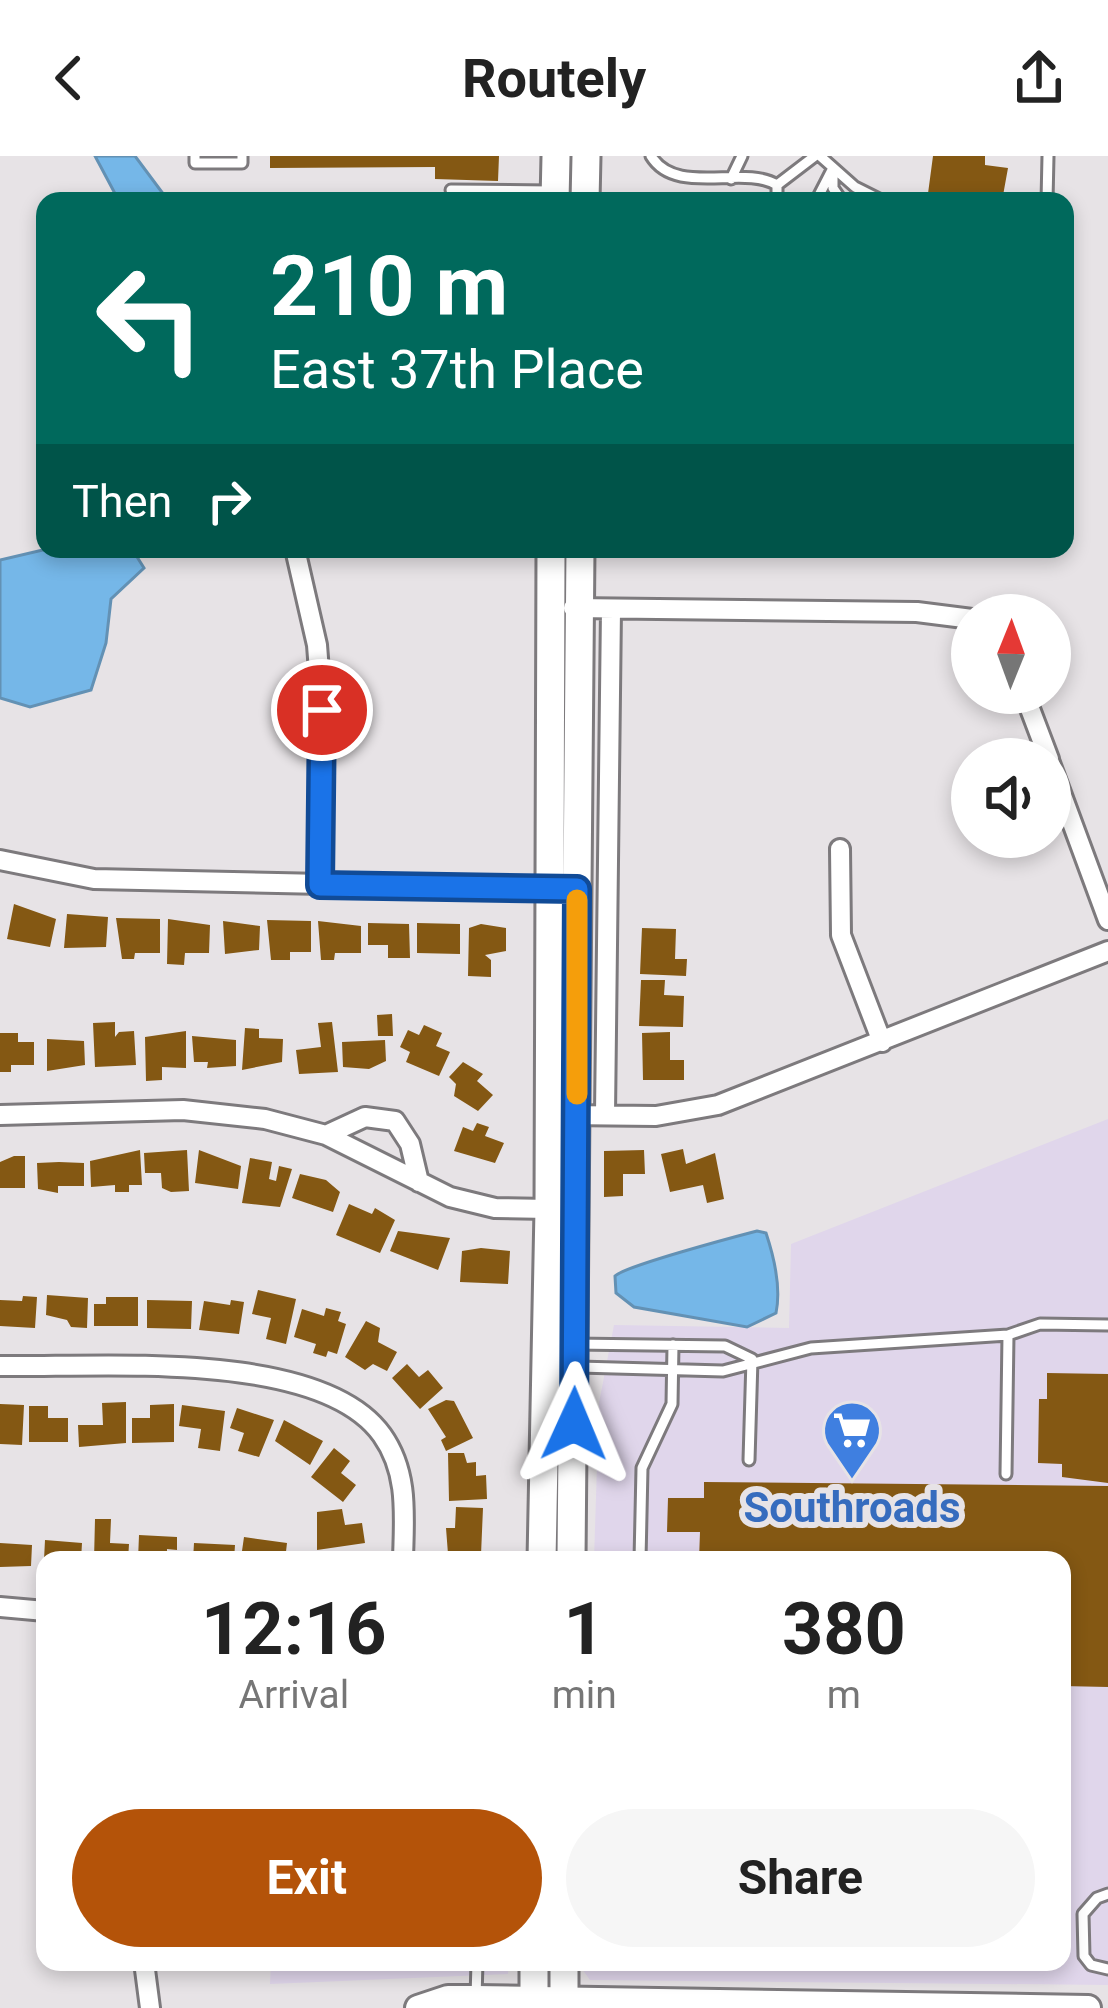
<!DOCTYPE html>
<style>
body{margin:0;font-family:Roboto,sans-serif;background:#f6f6f6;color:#222;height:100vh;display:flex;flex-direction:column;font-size:45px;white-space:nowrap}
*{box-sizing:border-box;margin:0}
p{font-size:39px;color:#767676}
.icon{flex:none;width:66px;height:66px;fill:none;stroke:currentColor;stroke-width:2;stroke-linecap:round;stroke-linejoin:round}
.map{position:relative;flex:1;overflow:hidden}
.side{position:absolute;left:36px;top:1395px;width:1035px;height:420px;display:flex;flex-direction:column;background:#fff;border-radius:24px;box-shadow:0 6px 18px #0003}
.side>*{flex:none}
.guide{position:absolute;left:36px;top:36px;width:1038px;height:366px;border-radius:24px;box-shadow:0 6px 18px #0003;background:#00695c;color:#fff;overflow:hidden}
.needle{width:78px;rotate:1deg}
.buttons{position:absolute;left:951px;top:438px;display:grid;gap:24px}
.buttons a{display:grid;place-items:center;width:120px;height:120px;border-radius:50%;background:#fff;box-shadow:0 6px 18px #0003;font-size:60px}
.pin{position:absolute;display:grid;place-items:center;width:102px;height:102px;color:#fff;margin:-51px;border:6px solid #fff;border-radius:50%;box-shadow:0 3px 12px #0007}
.me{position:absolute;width:132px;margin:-66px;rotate:1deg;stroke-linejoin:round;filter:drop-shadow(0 0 9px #0008)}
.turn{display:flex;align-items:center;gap:42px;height:252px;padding:0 36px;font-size:54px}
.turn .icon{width:156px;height:156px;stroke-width:2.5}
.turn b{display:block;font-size:84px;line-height:102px}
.then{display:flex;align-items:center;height:114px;padding:0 36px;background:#0003;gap:24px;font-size:45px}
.eta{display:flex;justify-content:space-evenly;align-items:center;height:204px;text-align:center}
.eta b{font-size:72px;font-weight:700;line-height:84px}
.primary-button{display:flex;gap:24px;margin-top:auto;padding:24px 36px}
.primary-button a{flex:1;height:138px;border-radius:72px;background:#b45309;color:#fff;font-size:48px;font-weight:700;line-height:138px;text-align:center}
.primary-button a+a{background:#f6f6f6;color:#222}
header{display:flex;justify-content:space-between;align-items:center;height:156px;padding:0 36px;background:#fff;font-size:54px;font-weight:700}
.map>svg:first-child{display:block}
.commercial{fill:#e0d6eb}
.water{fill:#75b7e8;stroke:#6391b4;stroke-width:3}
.building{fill:#845813}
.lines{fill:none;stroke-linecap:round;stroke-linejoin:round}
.service-casing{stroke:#7d7a7d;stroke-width:15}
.minor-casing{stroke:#7d7a7d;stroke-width:24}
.secondary-casing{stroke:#7d7a7d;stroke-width:30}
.primary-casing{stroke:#7d7a7d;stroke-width:33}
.service{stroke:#fff;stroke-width:9}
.minor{stroke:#fff;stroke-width:18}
.secondary{stroke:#fff;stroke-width:24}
.primary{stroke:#fff;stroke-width:27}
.route-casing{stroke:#114b97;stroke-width:30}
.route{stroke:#1a73e8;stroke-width:21}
.slow{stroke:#f59e0b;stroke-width:21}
.labels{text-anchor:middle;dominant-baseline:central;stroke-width:12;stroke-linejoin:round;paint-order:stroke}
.shop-label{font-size:42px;font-weight:bold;fill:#366cbe;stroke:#e7e3e6}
</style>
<header><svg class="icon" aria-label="back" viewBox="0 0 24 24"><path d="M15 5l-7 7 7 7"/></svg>Routely<svg class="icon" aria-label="share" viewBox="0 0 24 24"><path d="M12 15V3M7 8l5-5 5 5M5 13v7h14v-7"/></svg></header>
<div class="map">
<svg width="1108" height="1852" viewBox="0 0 1108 1852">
<rect width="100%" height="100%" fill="#e7e3e6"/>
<path class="commercial" d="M1108,963V1829L590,1824L577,1806H1062V1404H594L599,1247L614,1169L789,1172L791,1088Z
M271,1806H509L508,1818L270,1828Z"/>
<path class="water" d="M95,0H135L164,39L176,45H119Z
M47,393H132L144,412L111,443L106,487L91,534L30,551L0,542V404Z
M757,1075L766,1077C774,1101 781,1133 776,1157L747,1171L634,1151L616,1137L615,1120C625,1110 734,1081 757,1075Z"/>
<path class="building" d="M270,0H499L498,25L435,23V11L270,12Z
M933,0H985V9L1008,12L1002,45H927Z
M14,748L56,763L50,791L7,783Z
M67,758L108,761L106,791L64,792Z
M116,762L160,763V797H135L134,803H122Z
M168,763L210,769L209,797H185L184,809L167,808Z
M267,764L311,765V796H290V804H271Z
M223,765L260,770L259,794L225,798Z
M318,765L361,770V797H335L334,804H321Z
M368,767L409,768L410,802H388V789H368Z
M417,767L460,768V798L417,797Z
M481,768L506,772V795L485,799L491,804V821L468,820L469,772Z
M642,772L676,773L675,803H687L686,820L640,818Z
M641,824H665L664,839L684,840L683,871L639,870Z
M392,858L393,880H378L377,859Z
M115,866V881L119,876L134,875L136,909L95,911L93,867Z
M332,866L338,916L299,918L296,894L321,891L318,867Z
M424,869L442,877L436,890L450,896L439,920L406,906L410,896L400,891L408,874L419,879Z
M245,872L259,873V882L283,883L282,906L242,914Z
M186,875V912L162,911V924L146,925L145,881Z
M670,876V904H684V924H643L642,877Z
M0,877H18V886H34V909H11V916H0Z
M192,880L236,884V910L207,912L208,906H194Z
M47,883L84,885L85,909L47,915Z
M385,884L386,905L369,913L343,911L342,886Z
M463,906L483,918L477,925L493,939L478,955L454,940L456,928L449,921Z
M477,967L489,971L485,980L504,987L495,1007L454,995L463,971L473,975Z
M683,993L686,1008L715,997L724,1043L707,1047L703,1029L670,1036L661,998Z
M140,994L142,1029H129V1036H115V1029L91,1031L90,1005Z
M187,994L189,1035L171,1036L162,1032L161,1017H145L144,997Z
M199,994L241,1010L238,1033L195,1027Z
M644,994L645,1018H623V1040L604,1041V995Z
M14,1000H25V1032H0V1006Z
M250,1002L272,1006L269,1023L276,1025L279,1010L292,1013L280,1051L242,1047Z
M59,1006L84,1007V1030H58V1037L38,1033L37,1007Z
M300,1018L326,1024L340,1036L333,1056L292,1042Z
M349,1048L372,1058L375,1052L395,1064L380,1097L336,1079Z
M398,1075L450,1082L438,1114L390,1095Z
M481,1092L510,1095L508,1128L460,1126L462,1095Z
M258,1134L296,1143L286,1188L266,1183L271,1162L252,1158Z
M47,1139L88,1142L87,1172L71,1171L67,1164L46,1159Z
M23,1140L37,1141L35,1172L0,1170V1144L22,1145Z
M106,1141H138V1170H94V1148H106Z
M147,1144L192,1145L191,1173L147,1172Z
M231,1144L244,1146L239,1178L199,1174L204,1145L230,1149Z
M326,1152L341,1156L338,1165L346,1168L337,1198L328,1195L326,1201L313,1197L316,1188L294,1181L302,1153L324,1160Z
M366,1165L380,1172L378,1186L397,1196L387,1215L373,1208L365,1214L345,1201Z
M407,1208L419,1221L428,1214L443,1232L420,1253L392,1222Z
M1047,1217L1108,1218V1327L1062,1321V1308L1038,1307L1039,1243H1047Z
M446,1244L454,1245L473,1282L446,1295L441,1284L446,1281L428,1253Z
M126,1246V1287L79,1291L78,1269H103L102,1247Z
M0,1248L24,1249L22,1289L0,1288Z
M174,1248V1286L132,1287V1262H150V1249Z
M182,1249L225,1255L220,1295L198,1292L201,1273L179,1270Z
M29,1250H48V1262H68V1286H29Z
M237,1252L274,1264L259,1301L238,1295L244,1277L230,1272Z
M284,1264L323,1285L310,1309L275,1285Z
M334,1292L350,1305L341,1317L356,1329L343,1346L311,1321Z
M448,1297H464L467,1307L476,1306V1320L486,1319L487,1343L449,1345Z
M704,1326L1108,1330V1531L1062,1530V1404H699L700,1376H667L668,1342H704Z
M456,1351L483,1352L481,1399L448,1398L446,1372H455Z
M342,1353L345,1369L362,1367L365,1387L317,1394V1356Z
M95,1363H111L110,1387L129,1388L128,1404H94Z
M139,1379L177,1381V1394L167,1393V1404H138Z
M244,1381L287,1387L285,1404L241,1402Z
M45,1384L82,1387L81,1404H44Z
M0,1387L32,1389L31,1410L0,1411Z
M194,1387L235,1389L234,1404H193Z"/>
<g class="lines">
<defs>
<path id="service" d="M195,0V7H242V0
M651,0C676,41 743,8 777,29V45
M820,0L855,31L883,45
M833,17V32L842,45
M731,23L742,0
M777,29L815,0
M451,34L550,35
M816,45L833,12
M1047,45L1048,0
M574,1188L725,1190L752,1203
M579,1211L723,1215L811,1192L1008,1179L1040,1168L1108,1169
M749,1304L752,1203
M1006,1318L1008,1179
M640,1404L642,1312L672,1248L673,1189
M1108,1738L1097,1742L1083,1758L1084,1800L1091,1809L1108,1813
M476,1842L477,1806"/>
<path id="minor" d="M295,393L317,489L322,554L320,729
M573,452L917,456L972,463
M1024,537L1049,603
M1050,607L1108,764
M840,693L841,779L882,886
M0,704L94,723L557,733
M605,958L611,453
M0,959L183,954L265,963L326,979L450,1041L495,1052L549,1053
M565,959L656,960L718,949L1108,795
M326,979L365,961L395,965L410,988L419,1026
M0,1210C96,1212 320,1192 382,1279C409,1317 404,1360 403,1404
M0,1451L45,1455
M144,1806L150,1852"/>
<path id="secondary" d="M418,1852L448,1842H476L1088,1852"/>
<path id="primary" d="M555,45L556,0
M585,45L586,0
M542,1404L549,1053L551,393
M571,1404L580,393
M534,1852V1806
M564,1852V1806"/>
</defs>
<use href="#service" class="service-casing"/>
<use href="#minor" class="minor-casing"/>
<use href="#secondary" class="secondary-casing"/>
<use href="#primary" class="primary-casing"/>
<use href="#service" class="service"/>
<use href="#minor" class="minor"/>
<use href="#secondary" class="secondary"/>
<use href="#primary" class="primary"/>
</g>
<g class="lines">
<defs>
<path id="route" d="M322,554L320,729L577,733L574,1268"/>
</defs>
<use href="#route" class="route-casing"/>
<use href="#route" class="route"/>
<path class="slow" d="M577,744V938"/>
</g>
<defs>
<symbol id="supermarket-pin" viewBox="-11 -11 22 30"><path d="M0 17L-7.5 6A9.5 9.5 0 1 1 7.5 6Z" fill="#3f7fe0" stroke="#e7e3e6"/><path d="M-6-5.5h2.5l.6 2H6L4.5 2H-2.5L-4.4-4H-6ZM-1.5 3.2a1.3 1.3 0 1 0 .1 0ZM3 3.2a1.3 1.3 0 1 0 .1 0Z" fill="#fff"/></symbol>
</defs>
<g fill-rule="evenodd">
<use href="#supermarket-pin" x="819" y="1241" width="66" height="90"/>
</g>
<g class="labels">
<g class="shop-label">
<text x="852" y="1351">Southroads</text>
</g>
</g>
</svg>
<div class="buttons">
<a><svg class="needle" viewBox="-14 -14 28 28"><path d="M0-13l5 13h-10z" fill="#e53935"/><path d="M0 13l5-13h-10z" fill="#767676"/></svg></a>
<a><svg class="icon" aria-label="sound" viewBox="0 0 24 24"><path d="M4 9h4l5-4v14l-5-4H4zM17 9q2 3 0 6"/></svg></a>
</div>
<div class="pin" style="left:322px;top:554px;background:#d93025"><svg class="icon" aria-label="arrive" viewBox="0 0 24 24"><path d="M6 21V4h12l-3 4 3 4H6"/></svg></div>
<svg class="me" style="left:574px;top:1268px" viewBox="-20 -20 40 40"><path d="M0-17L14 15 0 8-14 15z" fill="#1a73e8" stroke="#fff" stroke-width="4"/></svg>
<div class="guide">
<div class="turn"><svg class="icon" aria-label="left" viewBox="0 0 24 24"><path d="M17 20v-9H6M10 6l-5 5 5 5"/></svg><div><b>210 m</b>East 37th Place</div></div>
<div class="then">Then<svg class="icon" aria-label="right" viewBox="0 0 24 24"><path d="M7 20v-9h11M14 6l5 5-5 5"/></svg></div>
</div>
<section class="side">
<div class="eta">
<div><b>12:16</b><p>Arrival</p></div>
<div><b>1</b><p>min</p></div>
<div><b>380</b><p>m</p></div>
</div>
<div class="primary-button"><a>Exit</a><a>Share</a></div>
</section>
</div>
